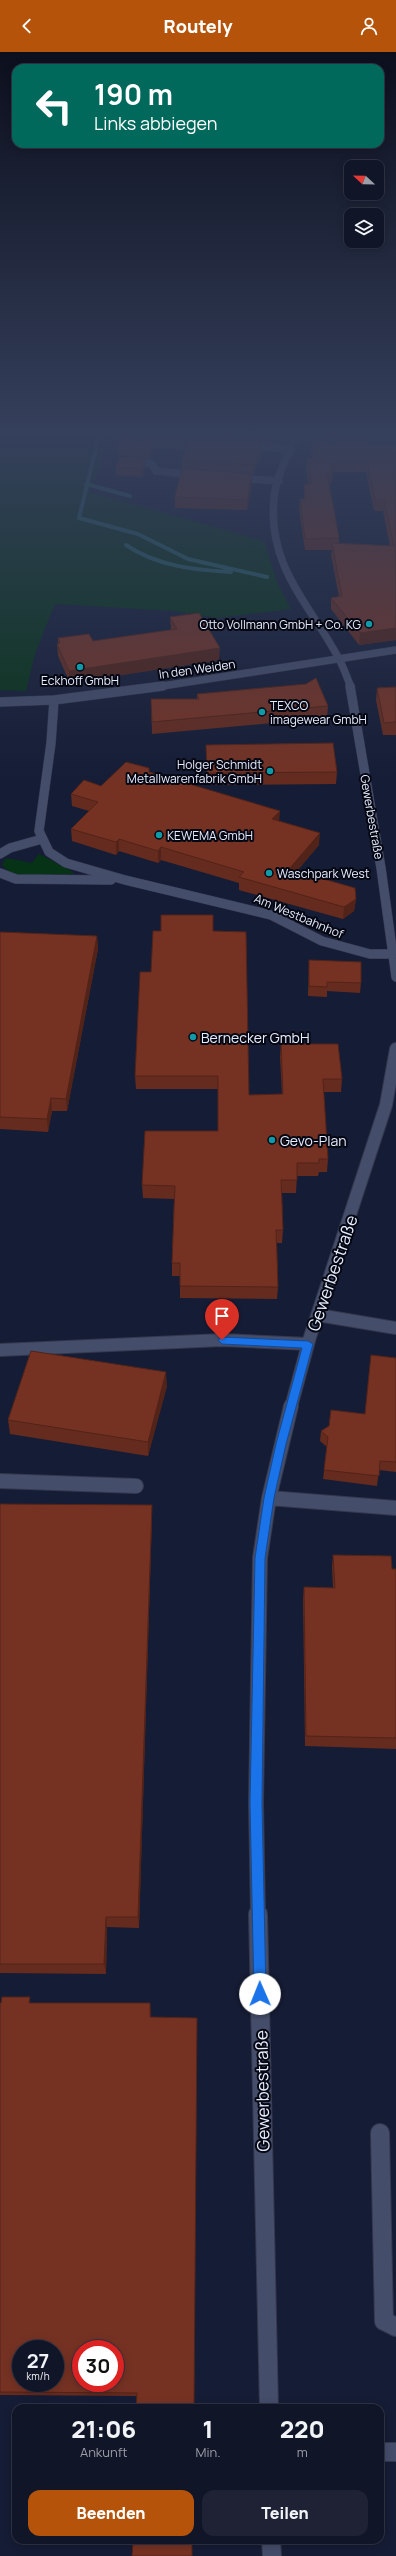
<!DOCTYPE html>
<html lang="de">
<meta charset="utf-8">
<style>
body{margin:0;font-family:Manrope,sans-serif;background:#1e2234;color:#f1f3f6;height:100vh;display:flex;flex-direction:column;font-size:15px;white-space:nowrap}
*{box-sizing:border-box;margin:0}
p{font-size:13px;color:#9c9fa8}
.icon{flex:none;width:22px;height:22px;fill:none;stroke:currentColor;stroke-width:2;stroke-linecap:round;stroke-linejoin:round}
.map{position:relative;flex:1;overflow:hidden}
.sheet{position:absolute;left:12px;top:2352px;width:372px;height:140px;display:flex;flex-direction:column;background:#101528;border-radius:12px;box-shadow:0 2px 10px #0003,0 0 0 1px #303445}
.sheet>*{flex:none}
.guide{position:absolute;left:12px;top:12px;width:372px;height:84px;border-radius:12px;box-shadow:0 2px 10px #0003,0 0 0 1px #303445;background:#00695c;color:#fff;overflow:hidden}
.needle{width:26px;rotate:292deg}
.fabs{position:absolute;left:344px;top:108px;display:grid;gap:8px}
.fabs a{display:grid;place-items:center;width:40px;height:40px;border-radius:8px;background:#101528;box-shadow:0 2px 10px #0003,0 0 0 1px #303445;font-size:20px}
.speed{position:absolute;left:12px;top:2288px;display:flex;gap:8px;font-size:20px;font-weight:700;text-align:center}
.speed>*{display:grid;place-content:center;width:52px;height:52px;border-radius:50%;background:#101528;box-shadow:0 2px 10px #0003,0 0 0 1px #303445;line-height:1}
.speed small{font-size:10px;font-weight:400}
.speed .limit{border:6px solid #d22;background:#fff;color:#111}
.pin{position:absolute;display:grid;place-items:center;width:34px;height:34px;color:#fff;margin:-41px -17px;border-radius:50% 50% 50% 0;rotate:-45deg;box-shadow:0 0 4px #0007}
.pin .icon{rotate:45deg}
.me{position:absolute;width:44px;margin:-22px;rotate:359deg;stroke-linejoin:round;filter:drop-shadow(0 0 3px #0008)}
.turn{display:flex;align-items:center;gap:14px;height:84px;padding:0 16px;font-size:18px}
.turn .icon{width:52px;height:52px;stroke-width:2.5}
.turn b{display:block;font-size:28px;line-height:34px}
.eta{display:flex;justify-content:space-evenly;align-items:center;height:68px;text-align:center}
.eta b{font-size:24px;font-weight:800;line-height:28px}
.primary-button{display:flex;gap:8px;margin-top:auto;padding:8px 16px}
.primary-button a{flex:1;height:46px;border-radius:12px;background:#b45309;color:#fff;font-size:16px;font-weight:800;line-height:46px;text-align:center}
.primary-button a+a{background:#1e2234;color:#f1f3f6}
header{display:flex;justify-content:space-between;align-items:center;height:52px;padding:0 16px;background:#b45309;color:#fff;font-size:18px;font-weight:800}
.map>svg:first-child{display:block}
.green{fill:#063316}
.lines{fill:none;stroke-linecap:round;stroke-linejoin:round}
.stream{stroke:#265f61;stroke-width:4}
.minor-far4-casing{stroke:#35384d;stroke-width:8}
.minor-far3-casing{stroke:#35384d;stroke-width:10}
.minor-far2-casing{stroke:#35384d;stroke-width:14}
.minor-far1-casing{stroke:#35384d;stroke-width:16}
.minor-casing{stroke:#35384d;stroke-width:20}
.minor-far4{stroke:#444d6a;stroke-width:7}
.minor-far3{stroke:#444d6a;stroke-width:9}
.minor-far2{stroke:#444d6a;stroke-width:12}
.minor-far1{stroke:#444d6a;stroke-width:14}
.minor{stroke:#444d6a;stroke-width:18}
.wall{fill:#652b1e;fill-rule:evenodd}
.shaded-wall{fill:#522318}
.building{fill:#753223;stroke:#522318;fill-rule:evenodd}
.route{fill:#1a73e8;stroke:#114b97}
.culture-dot{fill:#0f9aa8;stroke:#050712;stroke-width:1.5}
.labels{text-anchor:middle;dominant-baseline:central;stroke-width:4;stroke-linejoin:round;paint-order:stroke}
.far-poi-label{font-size:12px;fill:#e7edff;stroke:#050712;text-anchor:start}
.far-street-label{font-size:12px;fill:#e7edff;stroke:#050712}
.poi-label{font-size:14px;fill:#e7edff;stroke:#050712;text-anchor:start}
.near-street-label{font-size:17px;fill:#e7edff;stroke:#050712}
</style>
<header><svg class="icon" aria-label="back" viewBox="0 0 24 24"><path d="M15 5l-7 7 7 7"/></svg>Routely<svg class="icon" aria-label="person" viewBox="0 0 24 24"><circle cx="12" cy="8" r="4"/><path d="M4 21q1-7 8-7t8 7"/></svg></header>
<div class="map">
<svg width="396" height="2504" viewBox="0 0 396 2504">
<rect width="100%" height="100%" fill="#151c35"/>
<path class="green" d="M0,383H109L90,440L264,489L277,530L291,557L217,566L173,559L56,552L53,556L35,602L26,639L0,638Z
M39,802L73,820V822L19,823L9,820L2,813L6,806L32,811Z"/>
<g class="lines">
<path class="stream" d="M99,383L79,466L138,482L188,507L267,525
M86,432L130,444
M126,493C157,514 194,518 231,520"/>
<defs>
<path id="minor-far4" d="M297,383C288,403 276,424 274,446C267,515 310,552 339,607C344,616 347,626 351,635
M246,392L291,398
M131,409L152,412L156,419L196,423
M236,426L279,429
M156,635L396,598"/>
<path id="minor-far3" d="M350,634L381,816L396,925
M54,648L51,691L39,779L49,800L66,811L125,828L271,863L322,889L370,902H394
M0,650L54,648L163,634
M0,802L10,796L42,787
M0,821L16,827L111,828"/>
<path id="minor-far2" d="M318,1263L396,1276
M0,1298L222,1288L308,1292
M291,1355L310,1285L386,1053L396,997"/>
<path id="minor-far1" d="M0,1429L136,1434
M269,1446L396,1456
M258,1863L256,1751L260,1506L269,1446L291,1354"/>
<path id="minor" d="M258,1862L269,2356
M380,2081L384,2269L396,2275
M380,2400H396
M271,2488L272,2504"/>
</defs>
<use href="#minor-far4" class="minor-far4-casing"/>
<use href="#minor-far3" class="minor-far3-casing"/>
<use href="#minor-far2" class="minor-far2-casing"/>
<use href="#minor-far1" class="minor-far1-casing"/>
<use href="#minor" class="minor-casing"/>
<use href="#minor-far4" class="minor-far4"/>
<use href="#minor-far3" class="minor-far3"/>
<use href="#minor-far2" class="minor-far2"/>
<use href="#minor-far1" class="minor-far1"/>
<use href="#minor" class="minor"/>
</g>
<path class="wall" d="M124,383L262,391V400L253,422L182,416V407L185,398L154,395L149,407L118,403V394Z
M195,383H273L268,391Z
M308,383H326L328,393H332L330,383H366L369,393H396V588L359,593L331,557V546L339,545L331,503L332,498H305L299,458L300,447H304V432H308L306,417L307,406H312ZM333,420H366L374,459H383L390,494L339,492V486L329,431H332Z
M145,408V416L142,425L116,423V415Z
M252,432L247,458L175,456V445Z
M170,565L219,608L70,631L58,604L57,592L58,591V586L93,589L171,578Z
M396,635V683H383L376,648L377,636Z
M197,642L328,654L327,666L152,682L151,647H197Z
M206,693L337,720L336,732L207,733Z
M149,720L279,769L319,793L297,819L356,847L354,859L343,867L239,838V831L161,808L158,811L119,799L116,803L72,789L71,777L89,759L72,754L71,742Z
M213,879L249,1043L282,1042L280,1005L281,992L342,1027L341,1040H323L328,1107L327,1120H319L318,1124H297L296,1141H282L283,1178L282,1191H277L278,1235L277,1247L180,1246V1224H172V1211L174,1147L143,1146L142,1133L218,1079V1037H136L135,1024L151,920Z
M0,880L97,884L98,897L67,1059H52L48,1080L0,1077Z
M309,908L361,931L360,941L327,939V945L308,944Z
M371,1303L396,1306V1420L379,1418L377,1434L323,1427L327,1395L320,1389L321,1379L365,1362Z
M167,1334L148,1404L10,1382L8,1368Z
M0,1452L152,1466L139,1876L107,1875L106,1922L0,1921Z
M333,1503L392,1517H396V1697L305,1694L303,1547L304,1535L333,1536L332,1515Z
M0,1951H31L151,1961L137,2344L0,2343Z"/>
<path class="shaded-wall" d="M268,383H273L268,391Z
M154,386V395L149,407V398Z
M262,391V400L253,422L254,413Z
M145,408V416L142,425V417Z
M252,422V432L247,458V448Z
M396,576V588L359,593L360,581Z
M220,596L219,608L70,631L69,619Z
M280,759L279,771L272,767Z
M320,781L319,793L288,829L289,817Z
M119,787V799L116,803V790Z
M161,795V808L158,811V799Z
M356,847L354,859L343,867L344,855Z
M97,884L98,897L67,1059L66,1047Z
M51,1046L52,1059L48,1080L47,1067Z
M166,1320L167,1334L148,1404V1390Z
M152,1453V1466L139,1876L138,1865Z
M106,1865L107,1875L106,1922L104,1912Z
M150,1951L151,1961V1974L150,1965Z"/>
<path class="building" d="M124,383H182L262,391L254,413L182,407L189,389L154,386L149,398L118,394Z
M310,383H326L328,393H335L333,383H366L369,393H396V576L360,581L331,546L342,544L332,491L394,494L384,448H375L367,409H331L333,420H327L339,486L305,487L300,447H306L304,432H311L307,406H314Z
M120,405L145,408L142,417L116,415Z
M182,416L252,422L247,448L175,445Z
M199,561L220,596L69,619L57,592L60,591L58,586L89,582L93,589L177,577L170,565Z
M316,626L328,654L152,670L151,647H199L197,642L306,632Z
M396,635V670L384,671L377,636Z
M333,691L337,720L207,721L206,693Z
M126,710L149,716V720L280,759L272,767L320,781L289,817L355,836L356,847L344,855L239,825L244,820L161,795L158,799L119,787L116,790L71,777L98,750L71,742L84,728L101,734Z
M161,863H213V879L246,880L249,1043L283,1042L281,992H338L342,1027H323L328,1107H319V1111H297V1128H281L283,1178H276L278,1235L180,1234V1211H172L175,1134L142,1133L145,1079H218V1024H135L140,920H151L153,879H161Z
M0,880L97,884L66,1047L51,1046L47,1067L0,1065Z
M309,908L361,910V931L327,930V935L309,934Z
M31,1299L166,1320L148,1390L8,1368Z
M371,1303L396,1306V1410L380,1409L379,1424L324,1418L328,1385L321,1379L329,1374L331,1358L365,1362Z
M0,1452L152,1453L138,1865H106L104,1912H0Z
M333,1503L391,1504L392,1517H396V1686L306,1684L304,1535L335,1536Z
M2,1945H30L29,1951H150V1965L197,1966L194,2356H136L137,2341L0,2340V1951H1ZM21,2297H55V2331H21ZM81,2297H115V2331H81Z
M133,2488H192V2504H132Z"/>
<linearGradient id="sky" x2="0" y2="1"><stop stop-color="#0c0f1d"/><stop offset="0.52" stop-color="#35405c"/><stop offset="1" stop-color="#35405c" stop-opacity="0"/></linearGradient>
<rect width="396" height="734" fill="url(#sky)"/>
<path class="route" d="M222,1285L308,1289L313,1292L286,1392L274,1446L265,1506L262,1751L266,1942L265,1947L260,1948L256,1947L254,1942L250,1751L255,1506L264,1446L276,1392L302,1296L222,1292L218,1288Z"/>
<g class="culture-dot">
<circle cx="369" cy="572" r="4"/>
<circle cx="80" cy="615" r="4"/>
<circle cx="262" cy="660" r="4"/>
<circle cx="270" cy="719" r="4"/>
<circle cx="159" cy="783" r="4"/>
<circle cx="269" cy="821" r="4"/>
<circle cx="193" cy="985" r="4"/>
<circle cx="272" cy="1088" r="4"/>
</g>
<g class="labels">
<g class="far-poi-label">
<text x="361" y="572" text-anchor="end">Otto Vollmann GmbH + Co. KG</text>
<text x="80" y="628" text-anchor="middle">Eckhoff GmbH</text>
<text x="270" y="653">TEXCO<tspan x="270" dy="14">imagewear GmbH</tspan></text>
<text x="262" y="712" text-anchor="end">Holger Schmidt<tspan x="262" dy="14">Metallwarenfabrik GmbH</tspan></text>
<text x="167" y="783">KEWEMA GmbH</text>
<text x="277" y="821">Waschpark West</text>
</g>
<g class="far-street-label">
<text transform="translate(197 617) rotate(-8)">In den Weiden</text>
<text transform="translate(372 765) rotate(80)">Gewerbestraße</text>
<text transform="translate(299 864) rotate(23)">Am Westbahnhof</text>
</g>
<g class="poi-label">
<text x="201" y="985">Bernecker GmbH</text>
<text x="280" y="1088">Gevo-Plan</text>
</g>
<g class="near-street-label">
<text transform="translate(332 1221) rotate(-71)">Gewerbestraße</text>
<text transform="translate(262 2039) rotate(-91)">Gewerbestraße</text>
</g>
</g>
</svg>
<div class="fabs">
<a><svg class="needle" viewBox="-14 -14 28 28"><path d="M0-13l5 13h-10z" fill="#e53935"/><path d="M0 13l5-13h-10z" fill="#9c9fa8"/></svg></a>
<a><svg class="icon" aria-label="layers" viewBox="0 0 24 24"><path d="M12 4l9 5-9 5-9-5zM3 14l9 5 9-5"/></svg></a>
</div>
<div class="speed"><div>27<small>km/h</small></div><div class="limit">30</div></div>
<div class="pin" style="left:222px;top:1288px;background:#d93025"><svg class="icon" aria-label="arrive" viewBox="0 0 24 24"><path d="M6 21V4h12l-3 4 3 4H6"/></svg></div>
<svg class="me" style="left:260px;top:1942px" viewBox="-20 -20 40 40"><circle r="19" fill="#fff"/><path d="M0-13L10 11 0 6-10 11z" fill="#1a73e8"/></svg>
<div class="guide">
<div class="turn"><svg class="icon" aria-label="left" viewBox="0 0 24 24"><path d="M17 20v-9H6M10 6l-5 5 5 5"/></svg><div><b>190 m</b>Links abbiegen</div></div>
</div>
<section class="sheet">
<div class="eta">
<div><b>21:06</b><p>Ankunft</p></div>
<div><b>1</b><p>Min.</p></div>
<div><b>220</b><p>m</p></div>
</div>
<div class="primary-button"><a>Beenden</a><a>Teilen</a></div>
</section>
</div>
